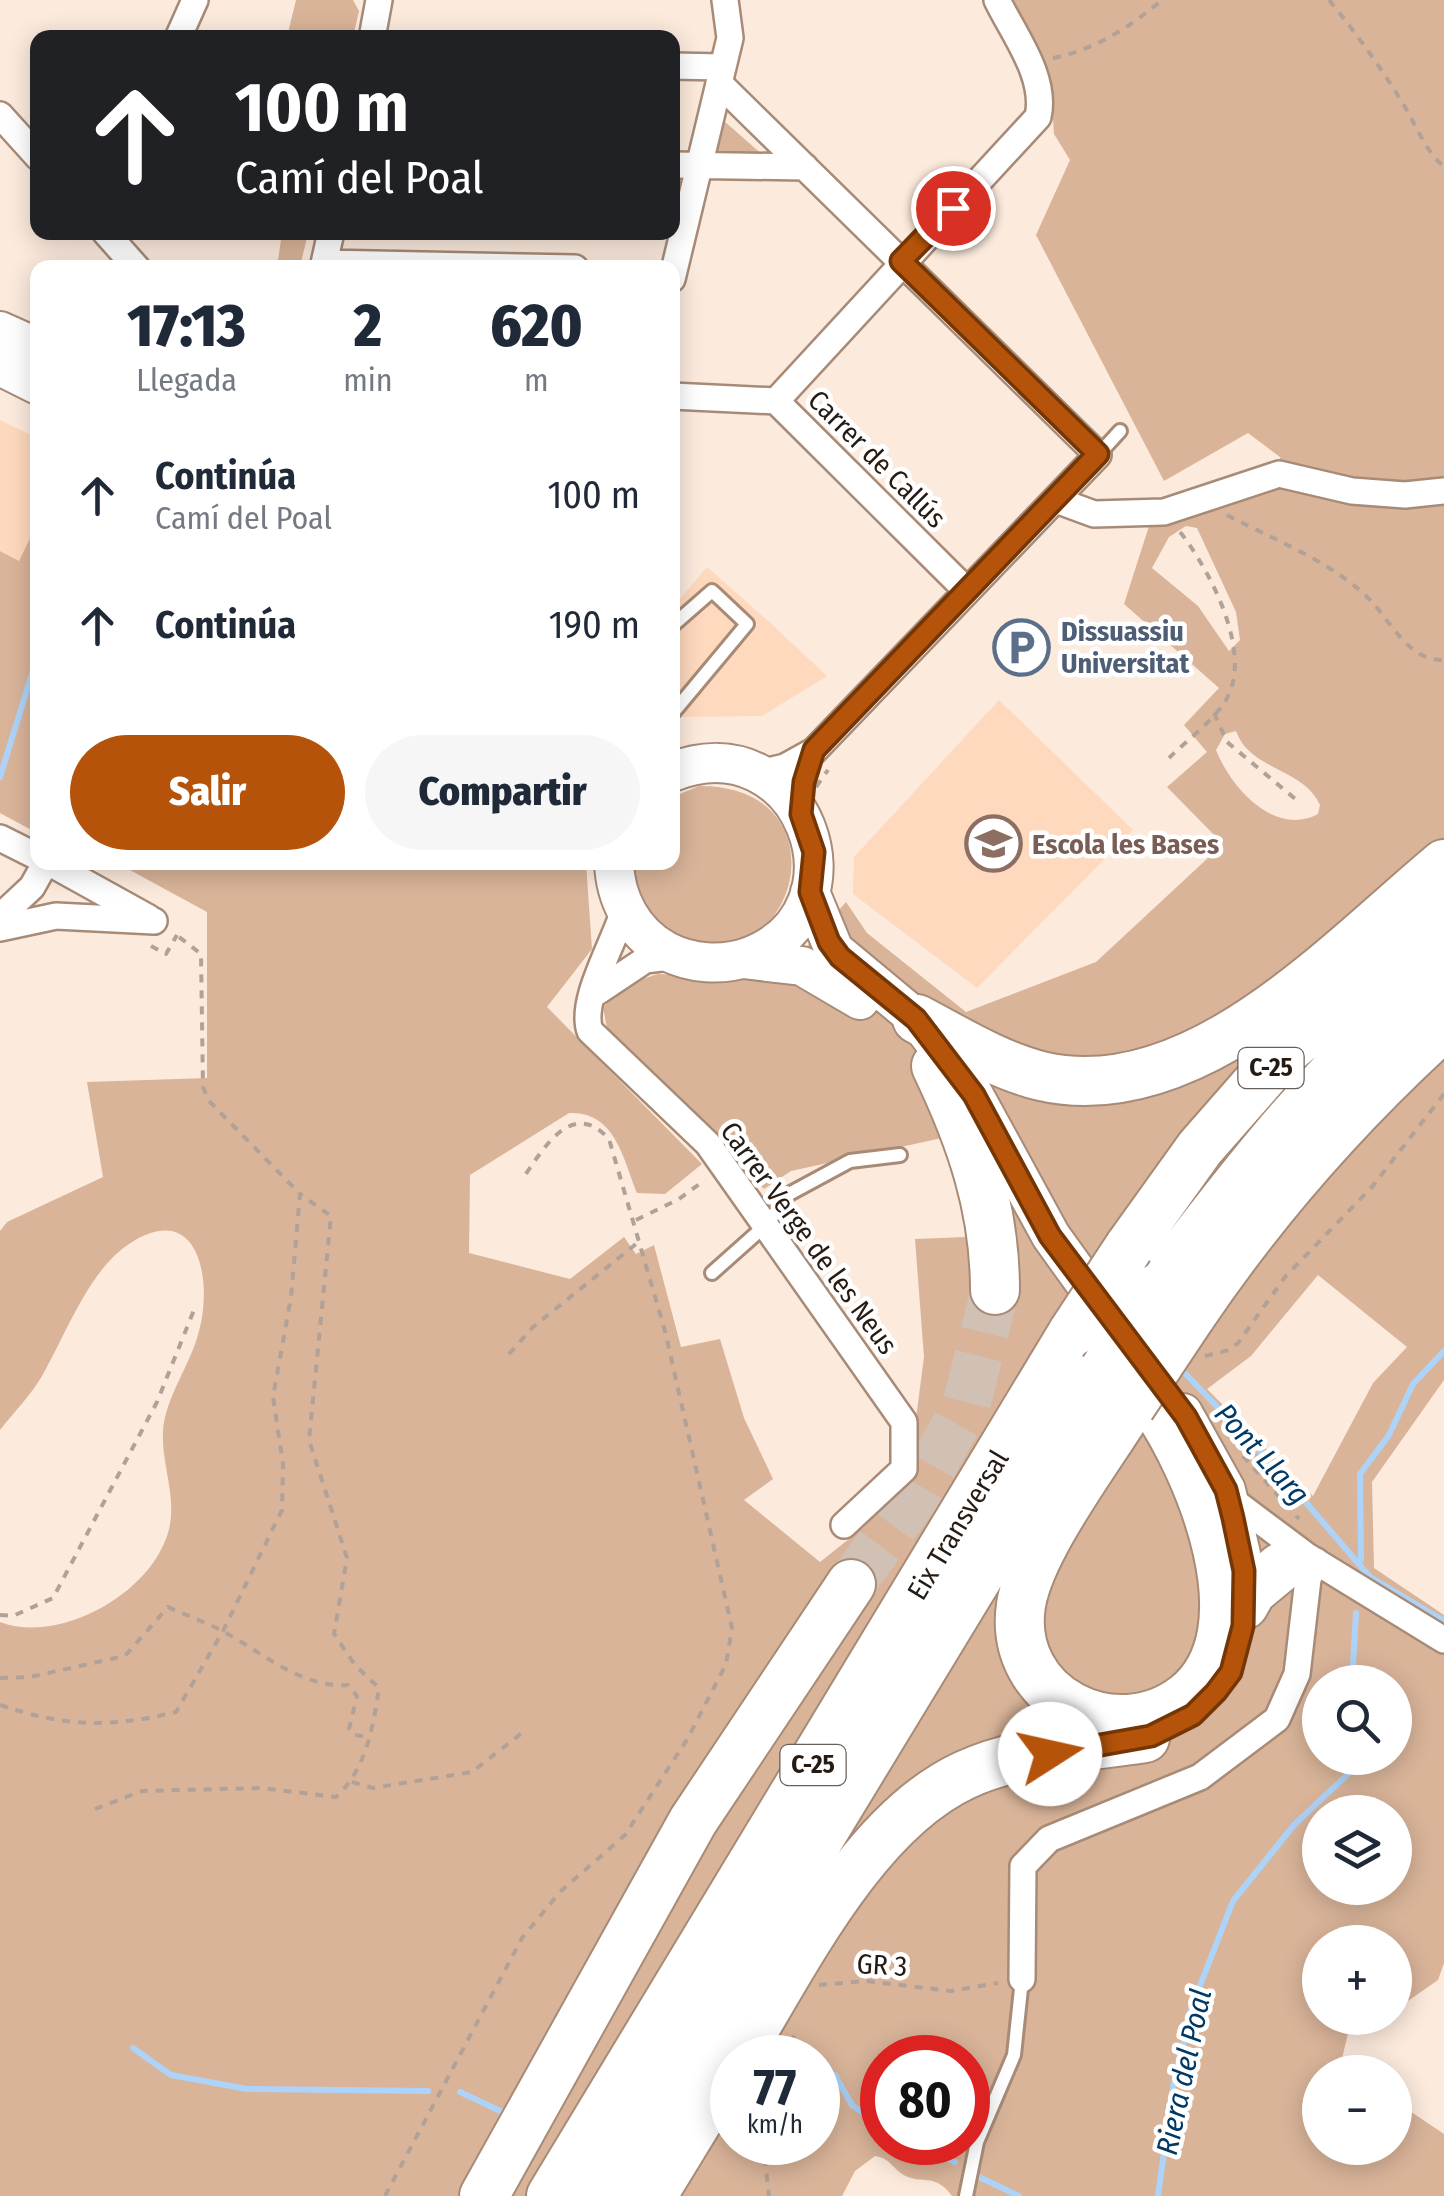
<!DOCTYPE html>
<html lang="es">
<meta charset="utf-8">
<style>
body{margin:0;font-family:"Fira Sans Condensed",sans-serif;background:#f6f6f7;color:#1f2937;height:100vh;display:flex;flex-direction:column;font-size:38px;white-space:nowrap}
*{box-sizing:border-box;margin:0}
p{font-size:32px;color:#747a83}
.icon{flex:none;width:55px;height:55px;fill:none;stroke:currentColor;stroke-width:2;stroke-linecap:round;stroke-linejoin:round}
.map{position:relative;flex:1;overflow:hidden}
.side{position:absolute;left:30px;top:260px;width:650px;height:610px;display:flex;flex-direction:column;background:#fff;border-radius:20px;box-shadow:0 5px 25px #0003}
.side>*{flex:none}
.banner{position:absolute;left:30px;top:30px;width:650px;height:210px;border-radius:20px;box-shadow:0 5px 25px #0003;background:#202124;color:#fff;overflow:hidden}
.fabs{position:absolute;left:1302px;top:1665px;display:grid;gap:20px}
.fabs a{display:grid;place-items:center;width:110px;height:110px;border-radius:50%;background:#fff;box-shadow:0 5px 25px #0003;font-size:50px}
.speed{position:absolute;left:710px;top:2035px;display:flex;gap:20px;font-size:50px;font-weight:700;text-align:center}
.speed>*{display:grid;place-content:center;width:130px;height:130px;border-radius:50%;background:#fff;box-shadow:0 5px 25px #0003;line-height:1}
.speed small{font-size:25px;font-weight:400}
.speed .limit{border:15px solid #d22;background:#fff;color:#111}
.pin{position:absolute;display:grid;place-items:center;width:85px;height:85px;color:#fff;margin:-42px;border:5px solid #fff;border-radius:50%;box-shadow:0 2px 10px #0007}
.me{position:absolute;width:110px;margin:-55px;rotate:80deg;stroke-linejoin:round;filter:drop-shadow(0 0 8px #0008)}
.turn{display:flex;align-items:center;gap:35px;height:210px;padding:0 40px;font-size:45px}
.turn .icon{width:130px;height:130px;stroke-width:2.5}
.turn b{display:block;font-size:70px;line-height:85px}
.eta{display:flex;justify-content:space-evenly;align-items:center;height:170px;text-align:center}
.eta b{font-size:60px;font-weight:800;line-height:70px}
.button{display:flex;gap:20px;margin-top:auto;padding:20px 40px}
.button a{flex:1;height:115px;border-radius:60px;background:#b45309;color:#fff;font-size:40px;font-weight:800;line-height:115px;text-align:center}
.button a+a{background:#f6f6f7;color:#1f2937}
ul{padding:0;list-style:none}
li{display:flex;align-items:center;gap:30px;height:130px;padding:0 40px}
li div{flex:1}
li b{display:block;font-size:38px}
li em{font-style:normal}
.map>svg:first-child{display:block}
.built{fill:#fed9be}
.green{fill:#d9b499;fill-rule:evenodd}
.lines{fill:none;stroke-linecap:round;stroke-linejoin:round}
.stream{stroke:#aed3f8;stroke-width:6}
.highway-tunnel{stroke:#d1c1b5;stroke-width:48;stroke-dasharray:48 24;stroke-linecap:butt}
.lane-casing{stroke:#a78b77;stroke-width:18}
.street-casing{stroke:#a78b77;stroke-width:30}
.secondary-casing{stroke:#a78b77;stroke-width:42}
.highway-casing{stroke:#a78b77;stroke-width:52}
.path{stroke:#b1a196;stroke-width:4;stroke-dasharray:8 8;stroke-linecap:butt}
.lane{stroke:#fff;stroke-width:12}
.street{stroke:#fff;stroke-width:25}
.secondary{stroke:#fff;stroke-width:38}
.highway{stroke:#fff;stroke-width:48}
.highway-bridge-casing{stroke:#a78b77;stroke-width:52;stroke-linecap:butt}
.highway-bridge{stroke:#fff;stroke-width:48}
.route-casing{stroke:#753606;stroke-width:25}
.route{stroke:#b45309;stroke-width:18}
.labels{text-anchor:middle;dominant-baseline:central;stroke-width:9;stroke-linejoin:round;paint-order:stroke}
.shield{fill:#fff;stroke:#675f5a;stroke-width:2.5}
.shield-label{font-size:25px;font-weight:bold;fill:#261b13}
.street-label{font-size:28px;fill:#261b13;stroke:#fff}
.service-label{font-size:28px;font-weight:bold;fill:#4e5e75;stroke:#fff;text-anchor:start}
.education-label{font-size:28px;font-weight:bold;fill:#785e54;stroke:#fff;text-anchor:start}
.water-label{font-size:30px;font-style:italic;fill:#003966;stroke:#fff}
</style>
<div class="map">
<svg width="1444" height="2196" viewBox="0 0 1444 2196">
<rect width="100%" height="100%" fill="#fceadd"/>
<path class="built" d="M0,420L37,438V524L19,561L0,551Z
M707,567L766,619L827,676L762,716L673,717V607Z
M999,700L1133,830L977,988L853,894L854,857Z"/>
<path class="green" d="M296,0H353L359,11L353,37H287Z
M1012,0H1444V1380L1372,1482L1374,1568L1444,1615V1963L1438,1980L1395,2010V1942H1320V2018H1367L1351,2021L1340,2067L1348,2072H1320V2148H1395V2101L1444,2134V2196H952C934,2171 921,2186 902,2174C891,2166 889,2158 875,2156L855,2171L842,2196H0V1622C60,1645 154,1592 169,1529C177,1497 161,1463 163,1431C165,1398 191,1364 199,1331C213,1281 199,1198 129,1244C89,1270 65,1336 42,1376C31,1395 14,1412 0,1430V1231L7,1222L103,1177L87,1082L207,1078V912L117,863H586L592,949L547,1007L702,1164L665,1194L637,1193C623,1158 615,1111 569,1113L470,1175L469,1253L570,1279L624,1237L636,1254L654,1245L681,1347L720,1339L744,1418L773,1479L744,1500L820,1562L864,1527L908,1480L924,1357L915,1239L966,1237L951,1136L791,1171L764,1189L607,1029L603,1007L630,983L658,974L777,980L846,902L867,933L966,1012L1096,962L1223,844L1167,787L1207,752L1184,725L1219,688L1124,604L1150,523L1280,480V457L1248,433L1164,481L1036,235L1070,160L1054,134L1050,75ZM1186,526L1197,528L1236,612L1240,640L1229,651L1198,606L1152,568L1169,537ZM1236,731C1250,771 1303,767 1320,805L1318,814C1275,837 1231,788 1216,750L1225,734ZM1318,1275L1407,1347L1373,1383L1313,1496L1207,1389L1251,1356ZM1320,1682H1395V1758H1320ZM1320,1812H1395V1888H1320ZM732,2058H818V2142H732ZM882,2058H968V2142H882Z
M724,121L765,157H716Z
M282,233H308L300,267H277Z
M37,524L38,833H37L0,813V551L19,561Z
M699,786C847,785 799,983 683,938C651,925 639,897 633,865L672,862L673,797Z"/>
<g class="lines">
<path class="stream" d="M0,777L38,654
M1180,1368L1284,1477L1370,1577L1444,1621
M1361,1560L1360,1474L1389,1435L1413,1384L1444,1351
M1352,1682L1356,1613
M133,2048L171,2075L247,2089L428,2091
M835,2075L852,2105L882,2126
M460,2092L509,2115
M907,2142L955,2162
M979,2177L1019,2196
M1158,2196L1173,2087L1192,2006L1233,1901L1294,1825L1347,1775L1353,1758"/>
<path class="highway-tunnel" d="M851,1584L915,1497L966,1406L995,1290"/>
<defs>
<path id="lane" d="M1098,455L1120,431
M672,626L712,591L747,624L672,714
M712,1273L767,1224L789,1194L850,1161L900,1155
M966,2196L977,2142L1014,2055L1022,1979"/>
<path id="street" d="M178,38L195,0
M372,38L379,0
M672,66L723,67
M719,83L1098,455L814,751L785,767L759,773
M0,115L38,157
M672,165L805,167
M105,232L137,268
M324,263L575,268
M323,268L331,232
M672,279L730,38L725,0
M672,396L776,401L967,591
M776,401L1038,117C1047,77 1014,35 997,0
M1056,500L1094,514L1164,512L1279,474L1352,491L1405,495L1444,491
M0,838L38,857
M48,862L149,918
M625,907C615,942 579,1000 590,1031L708,1144L904,1422V1469L844,1525
M0,917L32,887L46,862
M0,928L56,916L154,921
M594,994L645,960L678,956
M1227,1496L1307,1556L1444,1640
M1022,1979L1023,1866L1049,1839L1200,1777L1277,1719L1297,1674L1308,1579L1316,1561"/>
<path id="secondary" d="M0,331L38,348
M0,366L38,385
M614,862C615,899 633,933 666,951C691,964 722,966 748,957C874,910 802,720 672,772
M810,892L834,950L917,1019L974,1095L1051,1236L1110,1318
M743,959L802,966L860,1000
M1183,1413L1226,1490L1241,1554"/>
<path id="highway" d="M917,1019C957,1040 997,1065 1041,1076C1193,1112 1338,952 1444,864
M936,1066C971,1139 995,1208 995,1290
M1129,1247L1200,1148L1285,1051L1444,918
M1157,1288C1242,1175 1331,1059 1444,973
M1191,1316C1264,1208 1347,1114 1444,1026
M1131,1406C1099,1458 1030,1548 1021,1605C1007,1698 1115,1752 1186,1697C1268,1632 1199,1469 1152,1402
M1244,1605L1252,1591L1281,1567
M737,2058C794,1965 863,1822 965,1775C1019,1750 1086,1747 1145,1738
M484,2196L693,1821L851,1584
M551,2196L1073,1332
M602,2196L1104,1370
M652,2196L732,2065"/>
</defs>
<use href="#lane" class="lane-casing"/>
<use href="#street" class="street-casing"/>
<use href="#secondary" class="secondary-casing"/>
<use href="#highway" class="highway-casing"/>
<path class="path" d="M1329,0C1356,33 1380,66 1402,102C1417,126 1423,148 1444,167
M1053,58C1095,50 1130,27 1162,0
M1227,515C1276,541 1336,563 1374,604C1393,626 1410,661 1444,660
M1214,713L1227,742L1299,802
M1169,758C1186,741 1211,723 1224,703C1256,657 1210,570 1180,532
M816,787L828,770
M151,946L166,954L177,935
M636,1220L679,1199L705,1180
M509,1354L533,1327L641,1240
M1205,1356L1229,1350L1238,1343L1285,1277L1372,1187L1444,1094
M1243,1456L1299,1519
M0,1615L13,1616L53,1598L157,1402L194,1310
M0,1678L30,1677L125,1656L168,1607C188,1616 208,1623 226,1633C264,1654 302,1688 348,1685L357,1696L349,1729L354,1735L370,1737
M0,1705C64,1727 111,1728 176,1712L223,1631L282,1510L283,1464L273,1397L291,1297L300,1194L209,1101L203,1087L201,954L174,933
M352,1782L373,1788L472,1772L522,1733
M95,1809L142,1791L261,1788L336,1797C366,1769 373,1728 379,1688L355,1665L334,1634L347,1558L309,1440L331,1216L300,1194
M819,1985L866,1981L951,1991L998,1983
M785,2058L797,2029
M763,2142L769,2196
M385,2196L522,1938L560,1892L625,1835L688,1738L726,1664L732,1628L665,1331L609,1139C572,1098 544,1148 523,1178"/>
<use href="#lane" class="lane"/>
<use href="#street" class="street"/>
<use href="#secondary" class="secondary"/>
<use href="#highway" class="highway"/>
<defs>
<path id="highway-bridge" d="M1073,1332L1129,1247
M1104,1370L1157,1288
M1131,1406L1191,1316"/>
</defs>
<use href="#highway-bridge" class="highway-bridge-casing"/>
<use href="#highway-bridge" class="highway-bridge"/>
</g>
<g class="lines">
<defs>
<path id="route" d="M953,208L901,261L1098,454L814,750L804,782L801,814L814,852L810,892L829,942L840,957L916,1019L974,1095L1050,1236L1186,1417L1226,1490L1233,1518L1244,1571L1243,1626L1231,1672L1216,1692L1193,1715L1151,1736L1050,1754"/>
</defs>
<use href="#route" class="route-casing"/>
<use href="#route" class="route"/>
</g>
<defs>
<symbol id="parking-ring" viewBox="-11 -11 22 22"><circle r="9.5" fill="#fff" stroke="#5c6f8a" stroke-width="1.5"/><path d="M-3.5-5.5H1a3.5 3.5 0 0 1 0 7H-1V5.5H-3.5ZM-1-3.4V-.6H.8a1.4 1.4 0 0 0 0-2.8Z" fill="#5c6f8a"/></symbol>
<symbol id="school-ring" viewBox="-11 -11 22 22"><circle r="9.5" fill="#fff" stroke="#8d6e63" stroke-width="1.5"/><path d="M0-5L7-2L0 1L-7-2ZM-4 1L0 2.5L4 1V4Q0 6-4 4Z" fill="#8d6e63"/></symbol>
</defs>
<g fill-rule="evenodd">
<use href="#parking-ring" x="990" y="616" width="63" height="63"/>
<use href="#school-ring" x="962" y="812" width="63" height="63"/>
</g>
<g class="labels">
<g class="shield">
<rect x="1238.5" y="1048" width="65" height="40" rx="8"/>
<rect x="780.5" y="1745" width="65" height="40" rx="8"/>
</g>
<g class="shield-label">
<text x="1271" y="1068">C-25</text>
<text x="813" y="1765">C-25</text>
</g>
<g class="street-label">
<text transform="translate(877 459) rotate(45)">Carrer de Callús</text>
<text transform="translate(809 1238) rotate(54)">Carrer Verge de les Neus</text>
<text transform="translate(958 1525) rotate(-59)">Eix Transversal</text>
<text transform="translate(882 1965) rotate(3)">GR 3</text>
</g>
<g class="service-label">
<text x="1061" y="631">Dissuassiu<tspan x="1061" dy="32">Universitat</tspan></text>
</g>
<g class="education-label">
<text x="1032" y="844">Escola les Bases</text>
</g>
<g class="water-label">
<text transform="translate(1262 1454) rotate(48)">Pont Llarg</text>
<text transform="translate(1184 2072) rotate(-78)">Riera del Poal</text>
</g>
</g>
</svg>
<div class="fabs">
<a><svg class="icon" aria-label="search" viewBox="0 0 24 24"><circle cx="10" cy="10" r="6"/><path d="M15 15l6 6"/></svg></a>
<a><svg class="icon" aria-label="layers" viewBox="0 0 24 24"><path d="M12 4l9 5-9 5-9-5zM3 14l9 5 9-5"/></svg></a>
<a>+</a>
<a>−</a>
</div>
<div class="speed"><div>77<small>km/h</small></div><div class="limit">80</div></div>
<div class="pin" style="left:953px;top:208px;background:#d93025"><svg class="icon" aria-label="arrive" viewBox="0 0 24 24"><path d="M6 21V4h12l-3 4 3 4H6"/></svg></div>
<svg class="me" style="left:1050px;top:1754px" viewBox="-20 -20 40 40"><circle r="19" fill="#fff"/><path d="M0-13L10 11 0 6-10 11z" fill="#b45309"/></svg>
<div class="banner">
<div class="turn"><svg class="icon" aria-label="ahead" viewBox="0 0 24 24"><path d="M12 20V5M6 11l6-6 6 6"/></svg><div><b>100 m</b>Camí del Poal</div></div>
</div>
<section class="side">
<div class="eta">
<div><b>17:13</b><p>Llegada</p></div>
<div><b>2</b><p>min</p></div>
<div><b>620</b><p>m</p></div>
</div>
<ul>
<li><svg class="icon" aria-label="ahead" viewBox="0 0 24 24"><path d="M12 20V5M6 11l6-6 6 6"/></svg><div><b>Continúa</b><p>Camí del Poal</p></div><em>100 m</em></li>
<li><svg class="icon" aria-label="ahead" viewBox="0 0 24 24"><path d="M12 20V5M6 11l6-6 6 6"/></svg><div><b>Continúa</b></div><em>190 m</em></li>
</ul>
<div class="button"><a>Salir</a><a>Compartir</a></div>
</section>
</div>
